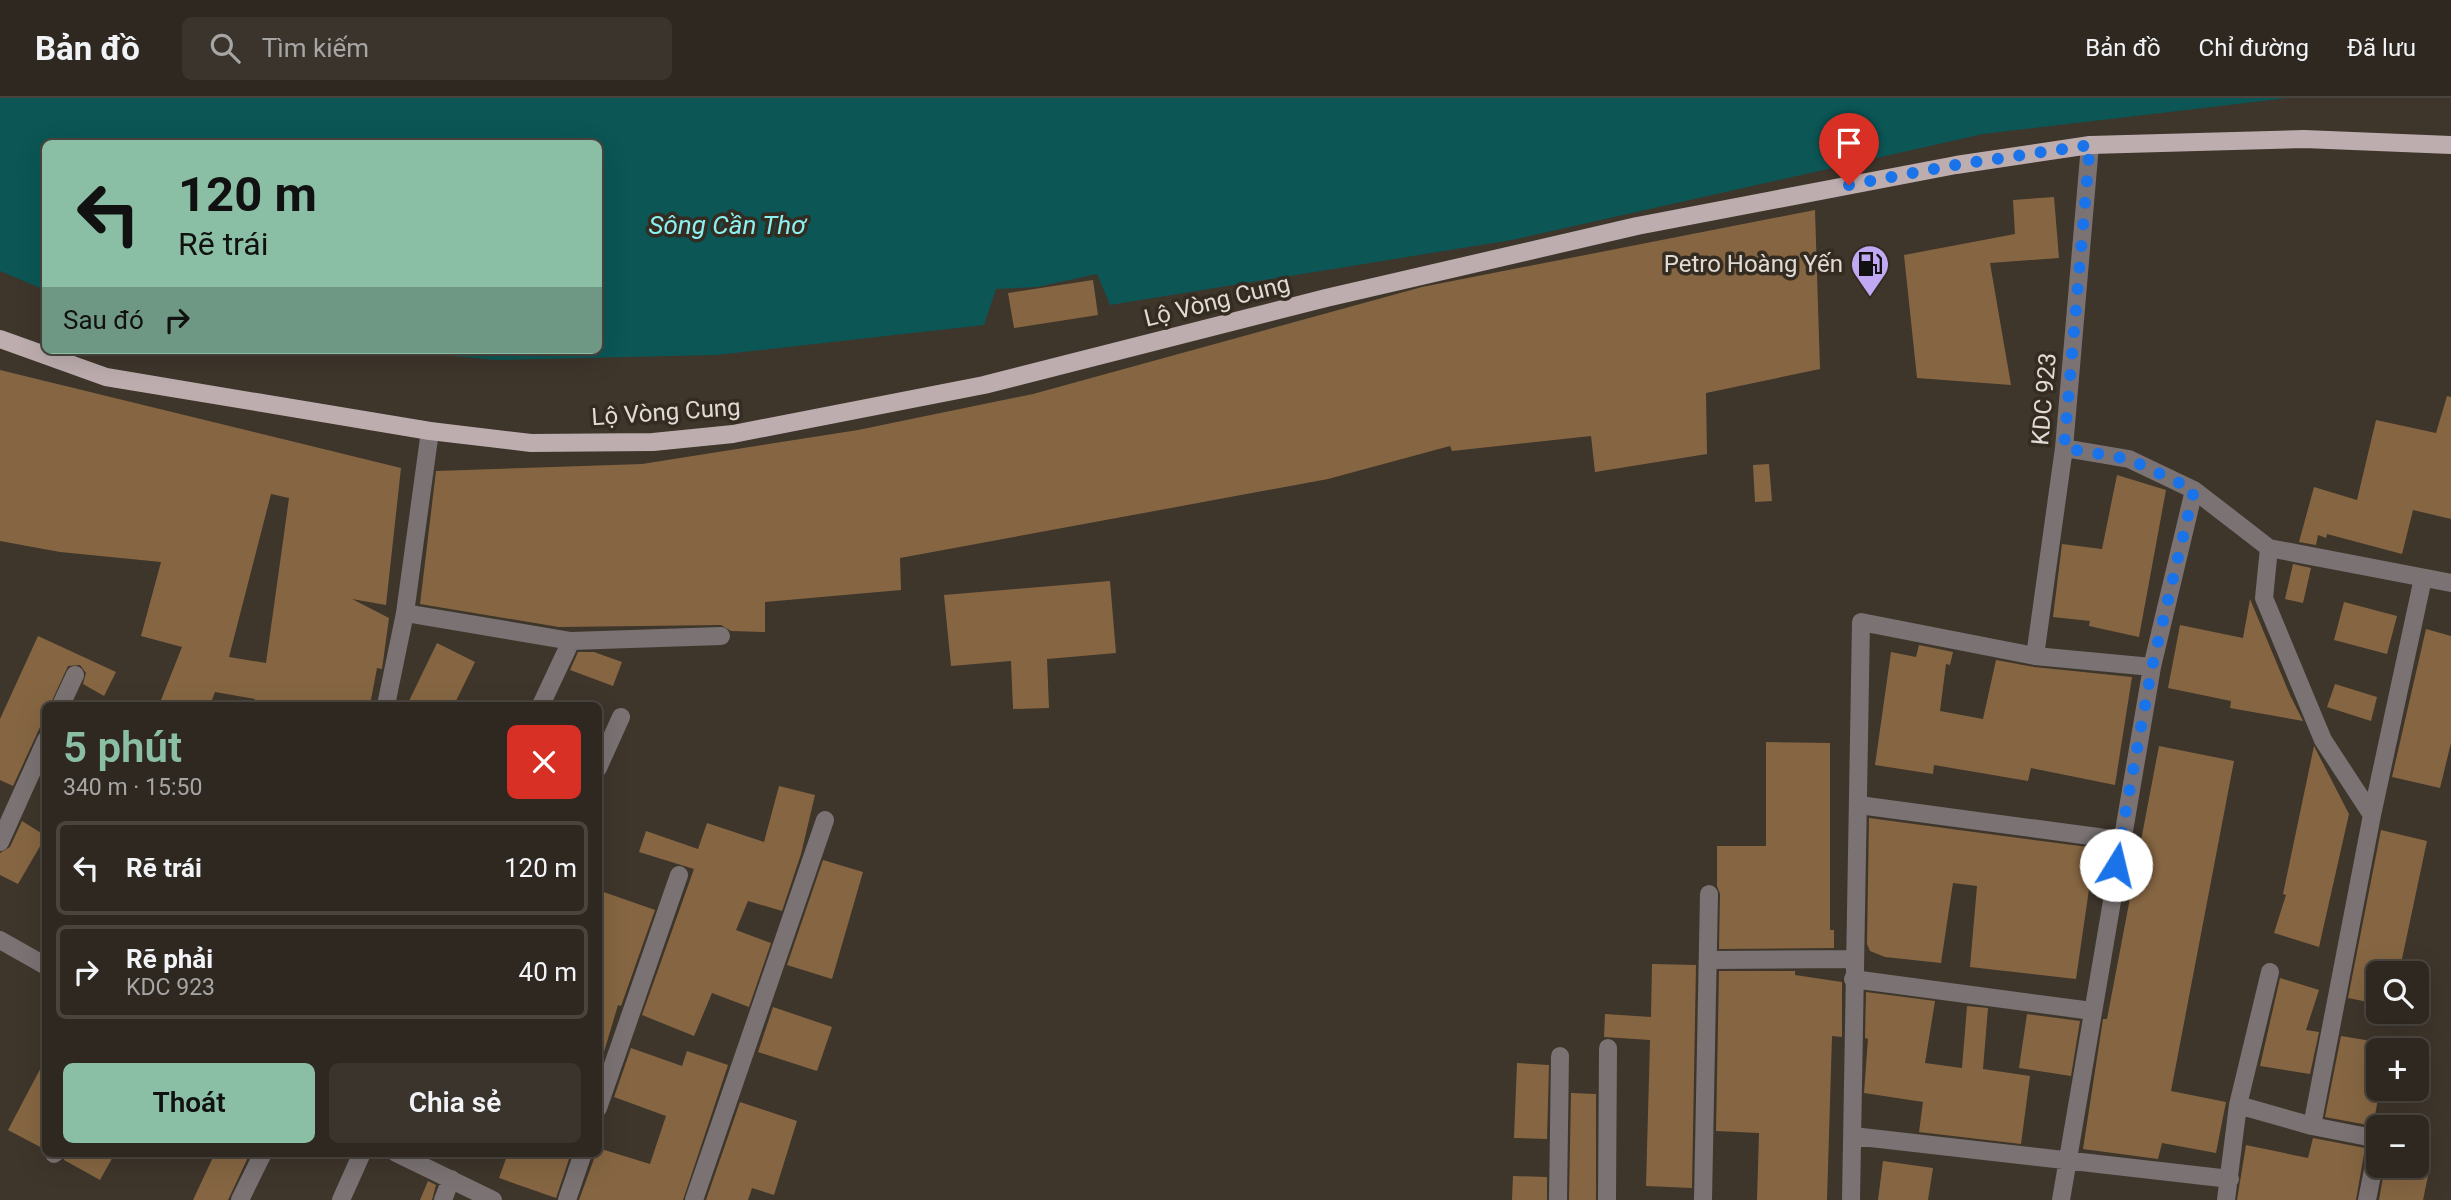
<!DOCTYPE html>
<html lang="vi">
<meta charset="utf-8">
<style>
body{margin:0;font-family:Roboto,sans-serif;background:#3a342d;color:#f1f3f6;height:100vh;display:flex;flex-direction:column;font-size:26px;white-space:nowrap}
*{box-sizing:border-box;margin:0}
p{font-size:23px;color:#a7a6a5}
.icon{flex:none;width:38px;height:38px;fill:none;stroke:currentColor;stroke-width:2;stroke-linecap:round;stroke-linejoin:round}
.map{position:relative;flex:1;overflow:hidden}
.sheet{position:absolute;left:42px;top:604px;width:560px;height:455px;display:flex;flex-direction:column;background:#2e2820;border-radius:10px;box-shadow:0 7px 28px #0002,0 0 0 2px #49443e}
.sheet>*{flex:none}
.guide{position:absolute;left:42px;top:42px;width:560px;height:214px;border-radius:10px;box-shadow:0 7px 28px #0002,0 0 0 2px #49443e;background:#8abfa5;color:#111;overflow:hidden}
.fabs{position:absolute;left:2366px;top:863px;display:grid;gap:14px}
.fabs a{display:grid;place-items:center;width:63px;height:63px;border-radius:10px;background:#2e2820;box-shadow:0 7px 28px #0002,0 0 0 2px #49443e;font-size:35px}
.pin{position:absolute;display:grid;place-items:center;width:60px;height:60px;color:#fff;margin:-72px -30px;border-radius:50% 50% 50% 0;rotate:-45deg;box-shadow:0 0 7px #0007}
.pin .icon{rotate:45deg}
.me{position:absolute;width:77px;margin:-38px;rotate:9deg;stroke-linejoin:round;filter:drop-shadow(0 0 5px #0008)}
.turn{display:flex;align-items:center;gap:24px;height:147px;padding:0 21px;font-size:32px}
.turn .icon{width:91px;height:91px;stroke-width:2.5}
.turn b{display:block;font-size:49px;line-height:60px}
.then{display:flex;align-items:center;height:66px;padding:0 21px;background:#0003;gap:14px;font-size:26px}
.round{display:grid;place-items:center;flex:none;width:74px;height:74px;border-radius:10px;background:#3a342d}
.head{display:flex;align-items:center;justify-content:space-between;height:119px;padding:0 21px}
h1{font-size:42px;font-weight:600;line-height:52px;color:#8abfa5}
.action{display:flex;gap:14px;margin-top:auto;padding:14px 21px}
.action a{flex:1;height:80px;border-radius:10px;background:#8abfa5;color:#111;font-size:28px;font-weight:600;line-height:80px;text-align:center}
.action a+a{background:#3a342d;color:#f1f3f6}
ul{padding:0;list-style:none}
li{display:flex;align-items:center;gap:21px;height:94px;margin:0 14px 10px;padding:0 7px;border:4px solid #49443e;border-radius:10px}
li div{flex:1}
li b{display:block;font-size:26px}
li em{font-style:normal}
header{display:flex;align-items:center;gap:42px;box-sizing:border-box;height:98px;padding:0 35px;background:#2e2820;border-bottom:2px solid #49443e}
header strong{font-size:33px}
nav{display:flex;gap:38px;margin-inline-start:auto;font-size:24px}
.search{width:490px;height:63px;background:#3a342d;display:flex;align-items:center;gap:18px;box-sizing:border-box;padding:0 24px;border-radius:10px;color:#a7a6a5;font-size:26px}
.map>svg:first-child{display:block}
.water{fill:#0c5656}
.building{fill:#866642;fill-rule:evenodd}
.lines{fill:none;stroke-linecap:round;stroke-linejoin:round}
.minor{stroke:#7a7273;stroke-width:18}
.major{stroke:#bdadae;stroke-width:18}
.route{stroke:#1a73e8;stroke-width:12;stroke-dasharray:0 21.6}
.labels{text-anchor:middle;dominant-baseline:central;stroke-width:7;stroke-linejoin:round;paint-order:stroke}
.poi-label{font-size:24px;fill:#e1dbd5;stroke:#342b21;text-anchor:end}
.street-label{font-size:24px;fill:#e1dbd5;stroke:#342b21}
.water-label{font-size:26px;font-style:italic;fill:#8af0f0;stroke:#342b21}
</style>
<header>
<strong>Bản đồ</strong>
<div class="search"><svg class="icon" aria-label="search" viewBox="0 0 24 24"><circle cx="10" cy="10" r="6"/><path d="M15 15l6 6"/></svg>Tìm kiếm</div>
<nav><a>Bản đồ</a><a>Chỉ đường</a><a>Đã lưu</a></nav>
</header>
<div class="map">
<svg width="2451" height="1102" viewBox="0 0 2451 1102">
<rect width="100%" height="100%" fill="#3e352b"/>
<path class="water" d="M0,0H2288L1983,36L1512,142L1110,207L1097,176L1037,189L996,191L984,227L717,257L496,262L386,252H598V46H46L45,192L0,173Z"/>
<path class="building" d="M2054,99L2059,160L1990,165L2011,287L1917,280L1904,157L2015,136L2013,102Z
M1815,112L1820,271L1706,295L1707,356L1595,374L1591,338L1452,353L1450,348L1328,381L900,460L901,492L765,504V534L731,533L721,527L559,529L420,506L436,373L642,366L858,332L1033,296L1422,189Z
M1093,182L1098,217L1014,230L1008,195Z
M0,272L401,370L386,507L352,501L389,520L382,571L377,570L370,607H253L255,601L215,594L210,607H159L182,549L141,538L161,464L60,454L0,443ZM271,396L289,400L266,565L229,559Z
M2447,298L2451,299V421L2413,412L2402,456L2327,436L2326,440L2318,437L2316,447L2299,444L2314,389L2357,402L2376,322L2436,335Z
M1769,366L1772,403L1755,404L1753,367Z
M2117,377L2166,392L2139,539L2089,528L2090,523L2053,519L2062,446L2102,451Z
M2293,466L2311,470L2303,505L2285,501Z
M1110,483L1116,555L1047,561L1049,610L1013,611L1011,563L951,568L944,497Z
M2250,501L2290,597L2303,623L2230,610L2231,603L2168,590L2180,527L2243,540Z
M2344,504L2397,518L2387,556L2334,542Z
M2426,531L2451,538V645L2440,690L2392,679Z
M38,538L116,574L104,598L83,586L86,575L80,567L68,568L50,607H46V616L13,688L0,682V621Z
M437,545L475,564L454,607H407Z
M1919,547L1953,554L1950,567L1946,566L1940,613L1983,621L1996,562L2034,569L2132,579L2115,687L2031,670L2028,683L1934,667L1933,676L1875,667L1891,554L1916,559Z
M578,554H594L622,564L613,588L570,572Z
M2335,586L2377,599L2371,623L2327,609Z
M1766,644L1830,645V832H1834V850L1719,851L1720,796L1717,788V748H1766Z
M2159,648L2234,663L2171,993L2226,1004L2216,1055L2162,1045L2158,1061L2083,1051L2103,921H2107Z
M2314,648L2349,716L2319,849L2274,835L2286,797L2283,796Z
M779,688L815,697L801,756L782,813L748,803L736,832L771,845L749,909L712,895L694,938L642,917L694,771L639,754L646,733L698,751L707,725L764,744Z
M1869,720L2095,750L2076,881L1970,869L1977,788L1953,785L1941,865L1885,859L1870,853L1867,846Z
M22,723L46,738L18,786L0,777V755L10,749Z
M2381,732L2427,743L2399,875H2378V906L2348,900Z
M823,762L863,774L832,881L787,867Z
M598,792L655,812L621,908L618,907L598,974Z
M1652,866L1696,867L1692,1090L1646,1088L1650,942L1604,939L1605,916L1651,919Z
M1719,873H1795V877L1842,884V939L1832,938L1827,1102H1757L1759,1035L1716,1033Z
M2280,880L2319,892L2306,932L2319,934L2310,976L2260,968Z
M1866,894L1935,903L1925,965L1962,970L1967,908L1988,910L1983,971L2030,978L2021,1046L1919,1034L1923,1004L1864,995L1868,941L1865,940Z
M773,909L832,929L817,973L758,954Z
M2027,916L2080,923L2071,978L2019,970Z
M2341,938L2378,944L2380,990L2373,1028L2325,1019Z
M631,950L682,968L687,953L728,967L683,1102H579L598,1050L650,1066L666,1018L614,999Z
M46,960V1049L44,1051L8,1032Z
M1517,965L1549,967L1547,1041L1514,1040Z
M1571,995L1596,996V1102H1569Z
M740,1004L797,1023L774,1097L752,1090L748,1102H706Z
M2313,1040L2365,1050L2356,1102H2237L2246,1047L2308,1060Z
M66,1055H115L100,1082L64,1062Z
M215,1055H250L228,1102H193Z
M508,1055H571L556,1100L499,1080Z
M1883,1063L1933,1070L1928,1102H1878Z
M2385,1068H2430L2423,1102H2379Z
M1513,1078L1547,1079V1102H1512Z
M428,1083L436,1087L432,1102H420Z"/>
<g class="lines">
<path class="minor" d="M2064,350L2129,361L2194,392L2269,450L2451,485
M2269,450L2264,500L2323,642L2372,717
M405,515L571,543L721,538
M2035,558L2064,350L2090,47
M61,607L75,577
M386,607L405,515L430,333
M541,607L571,543
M598,670L621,619
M1859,707L2120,742
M0,744L46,642
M0,842L46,868
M1710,862L1854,861
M1853,881L2092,913
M2238,1007L2312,1028L2378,1041
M598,1010L679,777
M2312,1028L2372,717L2423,480
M1853,1038L2230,1081
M396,1055L493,1102
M54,1056L55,1055
M240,1102L263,1055
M341,1102L362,1055
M443,1102L451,1081
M567,1102L583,1055
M694,1102L825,722
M1558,1102L1560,958
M1607,1102L1608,950
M1703,1102L1709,796
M1851,1102L1861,524L2035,558L2152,569
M2061,1102L2152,569L2194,392
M2226,1102L2238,1007L2270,874
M2367,1102L2378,1047"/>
<path class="major" d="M0,241L106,279L430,333L531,345L653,344L733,336L984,287L1326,200L1637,128L1956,67L2090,47L2304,41L2451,47"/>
</g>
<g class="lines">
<path class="route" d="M1849,87L1955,67L2090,47L2064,350L2129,361L2194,392L2152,569L2116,767"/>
</g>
<defs>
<symbol id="fuel-pin" viewBox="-11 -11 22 30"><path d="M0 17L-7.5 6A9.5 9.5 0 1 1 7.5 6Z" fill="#c1a8f3" stroke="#342b21"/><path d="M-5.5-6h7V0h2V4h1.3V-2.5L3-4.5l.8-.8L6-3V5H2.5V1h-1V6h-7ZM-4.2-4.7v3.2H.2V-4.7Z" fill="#111"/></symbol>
</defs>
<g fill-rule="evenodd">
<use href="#fuel-pin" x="1848" y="144" width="44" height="60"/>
</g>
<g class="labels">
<g class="poi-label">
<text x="1843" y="166">Petro Hoàng Yến</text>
</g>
<g class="street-label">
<text transform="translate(1217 203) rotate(-14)">Lộ Vòng Cung</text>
<text transform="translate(2044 301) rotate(-85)">KDC 923</text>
<text transform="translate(666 314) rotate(-4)">Lộ Vòng Cung</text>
</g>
<g class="water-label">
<text x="727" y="127">Sông Cần Thơ</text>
</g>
</g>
</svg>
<div class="fabs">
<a><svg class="icon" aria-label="search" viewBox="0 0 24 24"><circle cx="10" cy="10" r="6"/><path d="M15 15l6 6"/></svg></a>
<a>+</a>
<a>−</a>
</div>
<div class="pin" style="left:1849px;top:87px;background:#d93025"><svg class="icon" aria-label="arrive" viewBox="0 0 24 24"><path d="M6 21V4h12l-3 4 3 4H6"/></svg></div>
<svg class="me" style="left:2116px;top:767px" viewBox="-20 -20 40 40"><circle r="19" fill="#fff"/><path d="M0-13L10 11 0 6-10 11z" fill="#1a73e8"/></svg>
<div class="guide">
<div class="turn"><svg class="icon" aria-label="left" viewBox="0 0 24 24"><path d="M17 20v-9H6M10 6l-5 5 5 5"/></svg><div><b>120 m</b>Rẽ trái</div></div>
<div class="then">Sau đó<svg class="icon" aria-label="right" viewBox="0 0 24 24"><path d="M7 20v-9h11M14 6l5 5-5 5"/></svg></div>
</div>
<section class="sheet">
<div class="head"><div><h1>5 phút</h1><p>340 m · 15:50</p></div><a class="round" style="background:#d93025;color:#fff"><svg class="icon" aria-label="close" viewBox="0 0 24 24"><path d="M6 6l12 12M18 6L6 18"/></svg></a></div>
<ul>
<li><svg class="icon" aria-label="left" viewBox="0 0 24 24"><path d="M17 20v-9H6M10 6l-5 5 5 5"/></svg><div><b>Rẽ trái</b></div><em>120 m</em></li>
<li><svg class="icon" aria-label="right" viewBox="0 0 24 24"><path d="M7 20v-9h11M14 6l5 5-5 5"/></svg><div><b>Rẽ phải</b><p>KDC 923</p></div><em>40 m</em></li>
</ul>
<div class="action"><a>Thoát</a><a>Chia sẻ</a></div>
</section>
</div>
